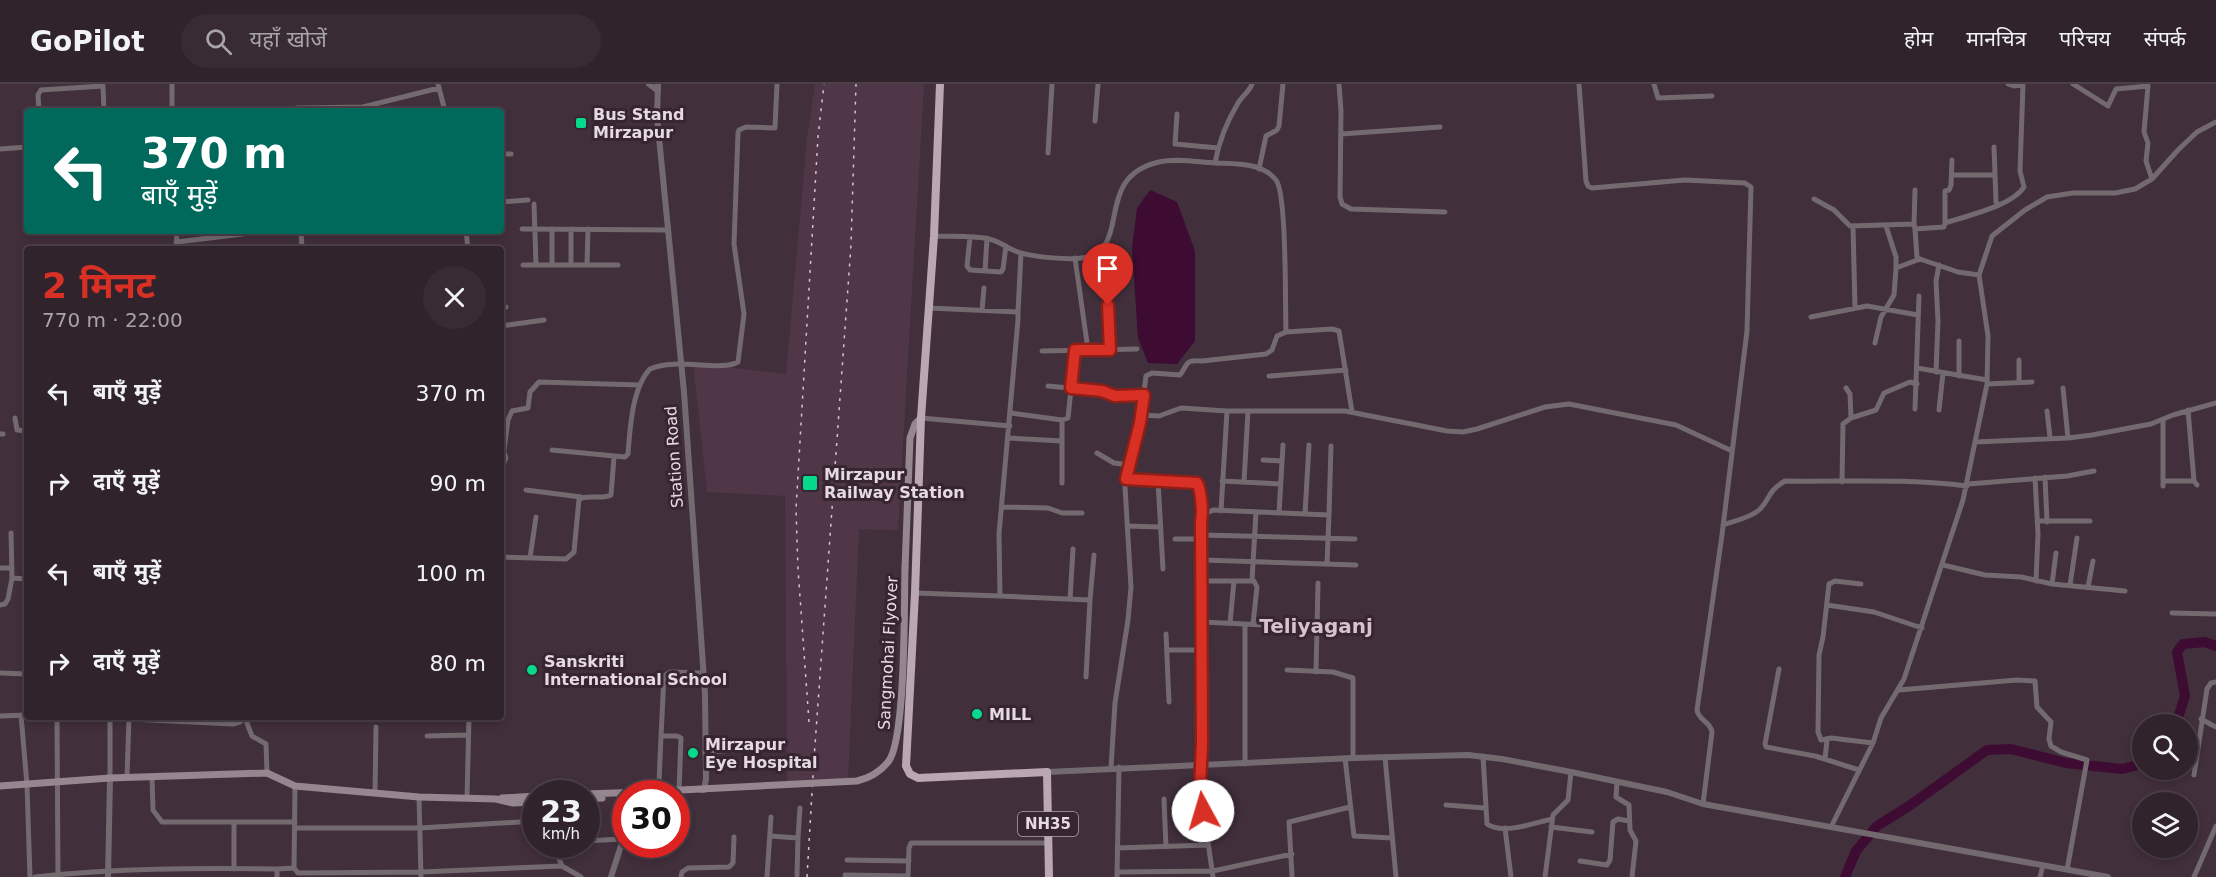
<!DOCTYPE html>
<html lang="hi">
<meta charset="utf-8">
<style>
body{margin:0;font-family:"DejaVu Sans","Noto Sans Devanagari",sans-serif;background:#392b34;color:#f1f3f6;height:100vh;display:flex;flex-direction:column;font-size:22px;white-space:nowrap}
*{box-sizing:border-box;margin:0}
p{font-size:20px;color:#a8a4a9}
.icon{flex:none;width:33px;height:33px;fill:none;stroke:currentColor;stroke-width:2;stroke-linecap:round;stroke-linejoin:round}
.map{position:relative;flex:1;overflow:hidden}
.drawer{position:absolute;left:24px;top:162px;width:480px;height:474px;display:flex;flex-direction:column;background:#31232c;border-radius:6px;box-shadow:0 3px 9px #0003,0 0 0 2px #4c4048}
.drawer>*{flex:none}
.hud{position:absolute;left:24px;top:24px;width:480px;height:126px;border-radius:6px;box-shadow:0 3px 9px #0003,0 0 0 2px #4c4048;background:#00695c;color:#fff;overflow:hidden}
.fabs{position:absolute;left:2132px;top:630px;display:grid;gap:12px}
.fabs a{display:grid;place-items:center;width:66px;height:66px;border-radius:50%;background:#31232c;box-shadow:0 3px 9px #0003,0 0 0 2px #4c4048;font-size:30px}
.speed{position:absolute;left:522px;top:696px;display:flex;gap:12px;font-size:30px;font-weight:700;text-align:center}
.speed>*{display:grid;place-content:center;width:78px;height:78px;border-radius:50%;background:#31232c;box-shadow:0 3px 9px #0003,0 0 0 2px #4c4048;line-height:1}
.speed small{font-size:15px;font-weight:400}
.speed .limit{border:9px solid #d22;background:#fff;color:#111}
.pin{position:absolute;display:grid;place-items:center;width:51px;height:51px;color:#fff;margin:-62px -26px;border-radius:50% 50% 50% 0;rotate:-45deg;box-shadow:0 0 6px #0007}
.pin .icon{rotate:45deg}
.me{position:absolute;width:66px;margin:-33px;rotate:354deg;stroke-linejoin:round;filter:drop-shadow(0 0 4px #0008)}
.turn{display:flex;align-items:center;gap:21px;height:126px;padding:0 18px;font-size:27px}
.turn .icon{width:78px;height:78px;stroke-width:2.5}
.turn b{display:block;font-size:42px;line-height:51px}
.round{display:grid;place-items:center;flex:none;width:63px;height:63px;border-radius:32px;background:#392b34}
.summary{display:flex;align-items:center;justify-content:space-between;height:102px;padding:0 18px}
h1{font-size:36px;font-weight:700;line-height:45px;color:#d93025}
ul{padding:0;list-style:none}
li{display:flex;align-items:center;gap:18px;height:90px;padding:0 18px}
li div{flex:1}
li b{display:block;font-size:22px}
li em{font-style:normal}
header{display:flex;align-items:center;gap:36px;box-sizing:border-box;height:84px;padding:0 30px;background:#31232c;border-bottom:2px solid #4c4048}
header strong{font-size:28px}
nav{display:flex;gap:33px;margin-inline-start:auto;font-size:21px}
.search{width:420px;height:54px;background:#392b34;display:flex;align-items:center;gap:15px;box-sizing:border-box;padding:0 21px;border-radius:33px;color:#a8a4a9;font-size:22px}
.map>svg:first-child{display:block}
.built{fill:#4f3747}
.water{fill:#3e0b32}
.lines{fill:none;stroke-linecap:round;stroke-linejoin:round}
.river{stroke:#3e0b32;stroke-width:10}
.minor{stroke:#736a70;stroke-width:5}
.tertiary{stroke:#736a70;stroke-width:6}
.secondary{stroke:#958690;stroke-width:7}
.trunk{stroke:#bba6b4;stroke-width:8}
.rail{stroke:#d3c6ce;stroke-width:1.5;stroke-dasharray:3 6;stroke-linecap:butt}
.secondary-bridge{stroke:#958690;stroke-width:7}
.route-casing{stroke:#8d1f18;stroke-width:15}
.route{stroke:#d93025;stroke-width:10}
.poi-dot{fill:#05d98b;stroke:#372531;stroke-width:2}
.labels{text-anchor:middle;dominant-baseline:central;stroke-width:6;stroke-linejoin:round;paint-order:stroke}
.shield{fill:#372531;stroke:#b2a4ad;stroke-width:1.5}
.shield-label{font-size:15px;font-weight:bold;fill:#e6dae2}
.poi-label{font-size:16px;font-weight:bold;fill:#e6dae2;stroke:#372531;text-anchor:start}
.street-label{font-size:16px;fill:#e6dae2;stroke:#372531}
.quarter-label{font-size:20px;font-weight:bold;fill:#d7c0cf;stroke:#372531}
</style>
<header>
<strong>GoPilot</strong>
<div class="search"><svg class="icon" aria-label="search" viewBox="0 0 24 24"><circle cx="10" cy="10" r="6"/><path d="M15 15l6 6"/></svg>यहाँ खोजें</div>
<nav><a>होम</a><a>मानचित्र</a><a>परिचय</a><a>संपर्क</a></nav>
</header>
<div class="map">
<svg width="2216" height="793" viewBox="0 0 2216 793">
<rect width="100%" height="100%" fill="#412f3b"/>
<path class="built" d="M815,0H924L898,446L859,445L848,696L787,698L785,412L707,408L693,279L786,290L807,55Z"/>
<path class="water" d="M1150,106L1177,118L1195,167V257L1177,280L1148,279L1138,254L1132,164L1137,124Z"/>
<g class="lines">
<path class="river" d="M2176,640L2185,612L2177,568L2183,560L2205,558L2216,562
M1845,793L1856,767L1877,742L1909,722L1987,666L2011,665L2066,679L2122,685L2142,680"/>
<path class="minor" d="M172,0V27
M438,0L445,27
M1339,0L1341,27L1340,113L1342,120L1351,125L1445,128
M1579,0L1586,97L1588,102L1592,104L1685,96L1745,99L1751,103L1747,247L1722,451L1697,626C1698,636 1711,638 1712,648L1703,720
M1654,0L1658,14L1712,12
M2008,0L2014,2L2022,0
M2073,0L2108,22L2116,5L2148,2L2144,48L2148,59L2146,77L2152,95
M103,2L104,27
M39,27L38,11L41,6L103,2
M107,27L136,25
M285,27L297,24L363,23L439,4
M1177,30L1175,60L1218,64
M1095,37L1098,0
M1341,50L1440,43
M1994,63L1996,118L1998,121
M0,65L27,63
M1048,69L1052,0
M501,70H511
M1259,85L1266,52L1277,46L1279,42L1283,0
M1952,91H1994
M1814,115L1834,126L1850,142L1914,140L1915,145L1944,143L1945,139C1966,132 2012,122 2024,103L2020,87L2023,0
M501,118L528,116
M534,120L536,181
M1945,139V107L1949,106L1951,101L1952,76
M1914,140L1915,106
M1853,142L1855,224
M522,145L668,146
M552,145V181
M1915,145L1917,173L1920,175L1958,188L1979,191
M301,147L302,165
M466,147L468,165
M934,152C952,153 972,151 989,155C1000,157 1008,165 1018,168C1032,173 1073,177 1087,173C1132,161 1093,93 1159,78C1176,74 1197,78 1215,79C1219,57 1226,39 1238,19C1242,12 1249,8 1252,0
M970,153L967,182L970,186L1001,188L1003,185L1006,162
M176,158L243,150
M176,165L177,147
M1075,174L1088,266
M523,181H618
M571,181V145
M587,181L588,145
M1896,184L1920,175
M985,187L987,154
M1108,199L1110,266
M501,221L506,223
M982,226L984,204
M1018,228L1021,169
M1811,233L1867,222L1918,231
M501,242L544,236
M1286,248L1332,245L1339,247L1352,328
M1875,259L1881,233L1894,211L1896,184V173L1886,142
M1042,267L1137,265
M1917,284L1987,296
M1936,288L1938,237L1936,197L1939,181
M1269,292L1346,286
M1959,292V257
M2019,298V276
M1987,300L2032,298
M1048,302L1102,307L1115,312L1144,311
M1846,304L1850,310L1851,334
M2063,304L2068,354
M1915,325L1919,212
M1939,326L1943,289
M2188,326L2194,397L2197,401
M2047,327L2050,353
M1011,329L1062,336L1068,334L1075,266
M1141,331L1159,332L1181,324L1227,327H1345L1447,347L1463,348L1477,345L1545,323L1569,320L1676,341L1732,367
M15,334L17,346L27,347
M921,334L1010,342
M2163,335V402
M0,350H3
M1009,354L1062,357
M1975,358L2068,354L2092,351L2151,340L2173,331L2216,319
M501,360L506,374L501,385
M504,366L508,336L512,327L528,324L530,308L539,298L640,301
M552,366L625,373L628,370C630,344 632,304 650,285C677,273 720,288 738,278L744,230L734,160L738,49L739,46L746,43L775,44L777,0
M1097,369L1114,379L1129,381
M1263,376L1282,377
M2045,393L2047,438
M2035,394L2038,450L2036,497
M1126,395L1197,399C1205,407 1198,420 1203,431
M1158,397L1163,485
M1222,397L1281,400
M2163,397H2194
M1244,398L1248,327
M1842,398L1843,340L1851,334L1876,326L1884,309L1910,298L1917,300
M1062,399V336
M1968,400L2067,392L2094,387
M526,406L581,413
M1002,423L1048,424L1062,429H1082
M1221,427L1227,327
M1279,429L1283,361
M1305,430L1309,361
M2037,437H2090
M1723,441C1734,437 1750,434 1759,426C1771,415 1766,408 1785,397C1846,398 1906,394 1967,402
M1127,442L1160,443
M11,449L12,494
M1202,451L1355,455
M1175,455H1202
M501,473L566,475L574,468L579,415C589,410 601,416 611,411L614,373
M530,474L536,433
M1202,476L1356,481
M1327,480L1329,431
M1943,481L1985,491L2021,493L2052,500L2125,507
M0,484H12
M1252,496L1256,428
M1202,497H1254L1257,503L1253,540
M1861,500L1835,497L1829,500L1823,553L1819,571L1818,648L1821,656L1831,654L1873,659
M2052,500L2056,469
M2070,501L2077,454
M2088,503L2093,477
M915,509L1000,512L999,450L1018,236V228L929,224
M1000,512L1090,516L1086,593
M1070,515L1073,465
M1090,516L1094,471
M0,521L5,520L8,515L12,494L27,495
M1827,521L1874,528L1922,544
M2172,529L2216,530
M1202,538L1265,541
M1230,539L1234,497
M1245,540V680
M1287,541L1317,542
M1166,550L1169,618
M1167,566H1202
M1779,585L1765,660L1766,663L1815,672L1859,686
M1287,586L1333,588L1353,594V674
M1316,588L1318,499
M0,589L27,590
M1899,606L2017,596L2035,597L2037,623L2051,638L2049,655L2051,662L2061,668L2087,676L2067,786
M21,631L27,701L30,793
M0,632L27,631
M57,633L58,791
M245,634L252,652L266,660L267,689
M129,635L233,640L240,638L245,633
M2201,635L2216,643
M427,652L468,651
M705,668L764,664
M1483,672L1487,740C1503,751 1534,739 1552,735
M1385,673L1396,793
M1345,674L1354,752L1392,754
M1825,675L1827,656
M1111,684L1115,619L1128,536L1131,503L1125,403L1140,339L1146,292L1152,289L1180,291C1189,279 1184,276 1202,277L1266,270L1272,266L1277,252L1286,248C1285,223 1287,110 1276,96C1262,78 1234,80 1215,79
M2194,691L2207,605L2211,599L2216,598
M127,693L129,633
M152,693L153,726L162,738H295
M110,694V633
M659,698L661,652
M1617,698L1616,713L1629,721L1630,746L1636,757L1632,793
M295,702L294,784L298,789L421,788L562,782
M679,707L681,654L677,652H661L664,592L670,588L703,589
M375,709L376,643
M419,713L421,793
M467,714L469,633
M1164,715L1166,763
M532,718L536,734
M1446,721L1485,724
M1551,743L1592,748
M1831,743L1873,659L1881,634L1904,595L1963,416L1987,300L1988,252L1979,191L1992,152L2025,126L2047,113L2073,109H2115L2135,105L2152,95L2178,66L2197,48L2216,38
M295,744H420L536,737
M1505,744L1511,793
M770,752L798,754L800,724
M586,757L621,755
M553,760L562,782L581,793
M1117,764L1208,761
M847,776L909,777
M1580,777L1607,781L1610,776L1613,738L1618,735L1629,737
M234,785V738
M277,785L294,784
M1117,788L1213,787L1292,770
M797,791L798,754
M845,791L908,792
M1292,792L1289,738L1350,723
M35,793C115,784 196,784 277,785V793
M681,793L682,788L688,784L729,783L733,779L734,753
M767,793L771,733
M908,793L909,764L911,759H1049
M1117,793L1119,683
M1213,793L1200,702L1202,682L1201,436L1203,431L1213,426L1329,431L1331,362
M1545,793L1553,731L1568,716L1571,688
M2040,793L2043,781
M2194,793L2216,742"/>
<path class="tertiary" d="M649,0L658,7
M658,0L657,33L684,308L705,610L706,695L704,706H702
M1047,688L1353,674L1468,671L1502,675L1571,688L1667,708L1703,720L2108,793
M108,793L110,694
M611,793L626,746"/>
<path class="secondary" d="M905,484L910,354L915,340L921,334
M0,702L110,694L267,689L295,702L419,713L496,715L513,719L536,718
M586,710L642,708
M502,714L536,712
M586,715L602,714"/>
<path class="trunk" d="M940,0L934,152L921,334L915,509L906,682L910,690L918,694L1047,688L1049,793"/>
<path class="rail" d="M809,638L798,485L796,425L818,53L824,0
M807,793L814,675L851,161L856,0"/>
<path class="secondary-bridge" d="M642,708L857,697C869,694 880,688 888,678C906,657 904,519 905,484"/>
</g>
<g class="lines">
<defs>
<path id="route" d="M1108,221L1110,266H1075L1071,304L1102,307L1115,312L1144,311L1140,339L1126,395L1197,399C1201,404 1203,430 1201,436L1202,659L1200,702L1203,727"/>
</defs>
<use href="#route" class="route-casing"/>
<use href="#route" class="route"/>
</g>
<g class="poi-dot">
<rect x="575" y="33" width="12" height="12" rx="3"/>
<rect x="802" y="391" width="16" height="16" rx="3"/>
<circle cx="532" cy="586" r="6"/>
<circle cx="977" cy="630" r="6"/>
<circle cx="693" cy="669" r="6"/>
</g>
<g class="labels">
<rect class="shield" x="1018" y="728" width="60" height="24" rx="4.5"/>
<g class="shield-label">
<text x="1048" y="740">NH35</text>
</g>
<g class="poi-label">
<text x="593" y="30">Bus Stand<tspan x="593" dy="18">Mirzapur</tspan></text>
<text x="824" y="390">Mirzapur<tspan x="824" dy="18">Railway Station</tspan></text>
<text x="544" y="577">Sanskriti<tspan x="544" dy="18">International School</tspan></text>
<text x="989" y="630">MILL</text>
<text x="705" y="660">Mirzapur<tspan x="705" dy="18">Eye Hospital</tspan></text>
</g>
<g class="street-label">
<text transform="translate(674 373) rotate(-94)">Station Road</text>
<text transform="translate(888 569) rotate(-87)">Sangmohai Flyover</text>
</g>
<g class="quarter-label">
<text x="1316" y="542">Teliyaganj</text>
</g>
</g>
</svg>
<div class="fabs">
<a><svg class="icon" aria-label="search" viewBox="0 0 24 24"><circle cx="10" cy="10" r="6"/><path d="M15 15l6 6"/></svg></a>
<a><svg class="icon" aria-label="layers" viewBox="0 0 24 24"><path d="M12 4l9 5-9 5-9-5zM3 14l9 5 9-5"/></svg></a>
</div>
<div class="speed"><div>23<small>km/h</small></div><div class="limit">30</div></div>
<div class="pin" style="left:1108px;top:221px;background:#d93025"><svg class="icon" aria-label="arrive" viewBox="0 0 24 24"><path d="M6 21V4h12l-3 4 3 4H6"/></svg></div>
<svg class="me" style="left:1203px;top:727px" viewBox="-20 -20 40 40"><circle r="19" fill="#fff"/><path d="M0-13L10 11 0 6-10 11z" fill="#d93025"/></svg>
<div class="hud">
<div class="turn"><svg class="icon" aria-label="left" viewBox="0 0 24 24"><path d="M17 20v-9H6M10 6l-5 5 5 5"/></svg><div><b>370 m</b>बाएँ मुड़ें</div></div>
</div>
<section class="drawer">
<div class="summary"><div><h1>2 मिनट</h1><p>770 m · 22:00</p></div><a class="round"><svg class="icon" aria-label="close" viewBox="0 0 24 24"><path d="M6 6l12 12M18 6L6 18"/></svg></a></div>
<ul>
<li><svg class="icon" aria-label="left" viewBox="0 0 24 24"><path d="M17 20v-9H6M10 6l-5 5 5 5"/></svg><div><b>बाएँ मुड़ें</b></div><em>370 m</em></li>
<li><svg class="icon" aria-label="right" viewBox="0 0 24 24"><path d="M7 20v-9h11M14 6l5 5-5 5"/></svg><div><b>दाएँ मुड़ें</b></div><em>90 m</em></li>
<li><svg class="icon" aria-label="left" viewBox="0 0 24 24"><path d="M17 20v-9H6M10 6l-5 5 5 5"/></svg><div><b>बाएँ मुड़ें</b></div><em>100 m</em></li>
<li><svg class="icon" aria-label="right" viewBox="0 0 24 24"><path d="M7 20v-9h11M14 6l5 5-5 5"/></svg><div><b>दाएँ मुड़ें</b></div><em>80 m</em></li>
</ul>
</section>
</div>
